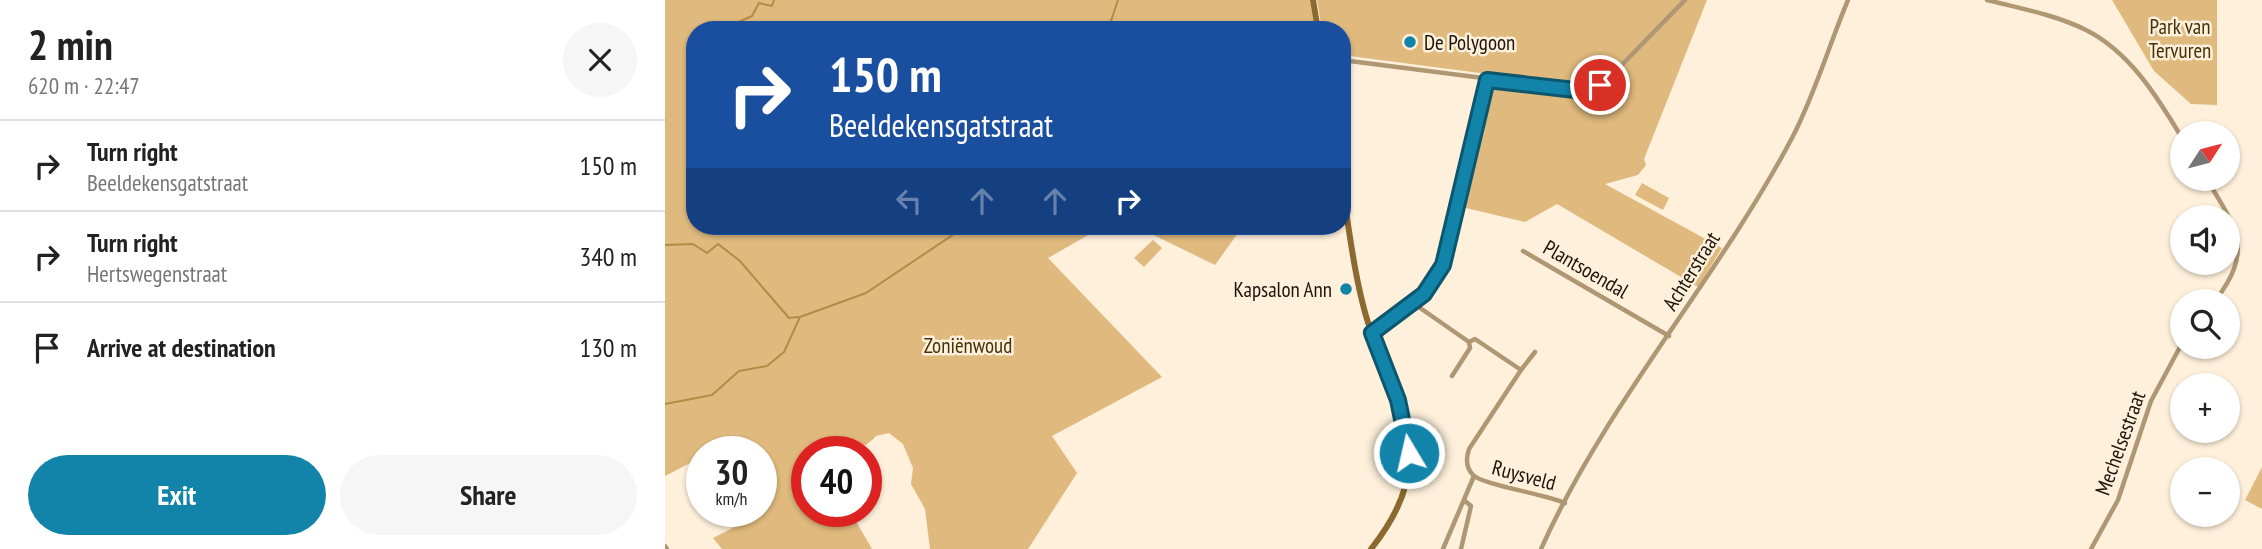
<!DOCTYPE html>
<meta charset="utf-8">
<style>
body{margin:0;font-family:"PT Sans Narrow",sans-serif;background:#f6f6f6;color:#222;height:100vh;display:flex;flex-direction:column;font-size:26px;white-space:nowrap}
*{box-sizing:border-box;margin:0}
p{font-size:23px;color:#767676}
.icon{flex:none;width:38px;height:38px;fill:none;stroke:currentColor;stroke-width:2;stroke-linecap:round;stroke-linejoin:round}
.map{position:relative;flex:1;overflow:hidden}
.details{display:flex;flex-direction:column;background:#fff;width:665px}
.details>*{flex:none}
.top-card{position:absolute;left:21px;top:21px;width:665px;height:214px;border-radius:28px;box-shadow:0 2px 5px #0004;background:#1a4fa0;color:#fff;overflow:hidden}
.needle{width:46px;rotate:54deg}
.controls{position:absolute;left:1505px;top:121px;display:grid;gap:14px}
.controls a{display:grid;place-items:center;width:70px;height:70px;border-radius:50%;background:#fff;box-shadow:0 2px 5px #0004;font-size:35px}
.speed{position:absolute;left:21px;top:436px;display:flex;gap:14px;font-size:35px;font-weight:700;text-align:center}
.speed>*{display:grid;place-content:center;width:91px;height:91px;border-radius:50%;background:#fff;box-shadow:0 2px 5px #0004;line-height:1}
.speed small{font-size:18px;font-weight:400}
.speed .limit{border:10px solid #d22;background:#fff;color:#111}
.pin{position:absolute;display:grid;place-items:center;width:60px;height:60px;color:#fff;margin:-30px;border:4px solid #fff;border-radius:50%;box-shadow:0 2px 7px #0007}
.me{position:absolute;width:77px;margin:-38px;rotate:351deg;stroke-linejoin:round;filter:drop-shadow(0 0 5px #0008)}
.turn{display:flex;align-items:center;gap:24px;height:147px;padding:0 28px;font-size:32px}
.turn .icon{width:91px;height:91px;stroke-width:2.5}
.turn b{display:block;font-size:49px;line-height:60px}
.lanes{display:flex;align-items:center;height:66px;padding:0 28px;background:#0003;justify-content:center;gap:35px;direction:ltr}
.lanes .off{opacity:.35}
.round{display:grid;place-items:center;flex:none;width:74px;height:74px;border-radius:37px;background:#f6f6f6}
.head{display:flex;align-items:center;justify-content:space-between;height:119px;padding:0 28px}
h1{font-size:42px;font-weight:800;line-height:52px}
.primary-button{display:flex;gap:14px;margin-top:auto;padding:14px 28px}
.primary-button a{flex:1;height:80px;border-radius:42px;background:#1284aa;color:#fff;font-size:28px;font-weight:800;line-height:80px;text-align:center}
.primary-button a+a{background:#f6f6f6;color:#222}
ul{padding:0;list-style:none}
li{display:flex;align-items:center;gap:21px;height:91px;padding:0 28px;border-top:2px solid #e0e0e0}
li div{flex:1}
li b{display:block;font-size:26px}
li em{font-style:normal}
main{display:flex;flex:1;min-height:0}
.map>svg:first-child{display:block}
.green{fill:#dfb97d}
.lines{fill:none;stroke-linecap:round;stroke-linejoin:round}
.stream{stroke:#b48b46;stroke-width:2}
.street{stroke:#ae9772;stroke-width:4.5}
.secondary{stroke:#8c6a2f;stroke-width:6}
.route-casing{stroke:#0c566e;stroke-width:18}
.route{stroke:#1284aa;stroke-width:12}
.poi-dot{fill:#1284aa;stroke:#fef0db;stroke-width:2.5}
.labels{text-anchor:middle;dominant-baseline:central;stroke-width:5;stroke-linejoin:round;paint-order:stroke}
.park-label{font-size:21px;fill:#463006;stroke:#fef0db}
.poi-label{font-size:21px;fill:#1a140b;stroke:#fef0db;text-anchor:start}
.street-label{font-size:21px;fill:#1a140b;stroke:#fef0db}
</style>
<main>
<section class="details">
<div class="head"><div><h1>2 min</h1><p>620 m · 22:47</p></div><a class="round"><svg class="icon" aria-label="close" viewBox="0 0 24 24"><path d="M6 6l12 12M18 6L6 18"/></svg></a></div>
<ul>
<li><svg class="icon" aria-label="right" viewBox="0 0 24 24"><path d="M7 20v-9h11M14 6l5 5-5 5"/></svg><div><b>Turn right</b><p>Beeldekensgatstraat</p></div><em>150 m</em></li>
<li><svg class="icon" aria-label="right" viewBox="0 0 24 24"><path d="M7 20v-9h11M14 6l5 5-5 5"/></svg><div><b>Turn right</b><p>Hertswegenstraat</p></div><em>340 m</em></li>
<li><svg class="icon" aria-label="arrive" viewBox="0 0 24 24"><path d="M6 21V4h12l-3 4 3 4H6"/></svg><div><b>Arrive at destination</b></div><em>130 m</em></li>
</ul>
<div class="primary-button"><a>Exit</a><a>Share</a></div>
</section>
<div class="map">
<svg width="1597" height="549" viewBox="0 0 1597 549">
<rect width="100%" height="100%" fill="#fef0db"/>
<path class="green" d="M0,0H645L650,30H30V226H439L383,258L497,377L387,436L412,473L363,549H265L260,509L246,484L248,468L238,444L224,433L211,436C194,456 166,451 142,452V511H185L207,549H57L48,538L91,516L89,511H96V452L56,451L54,449L37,452V457L0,476Z
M652,0H1042L979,159L981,165L973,175L940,184L1057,248L1033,287L892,204L860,222L797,207L830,75L677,55V30H657Z
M1447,0H1552V105L1526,104L1489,71Z
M977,183L1004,198L998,210L970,195Z
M470,226H578L550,265Z
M488,240L497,248L479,267L469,258Z
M1597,467V509L1580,500Z"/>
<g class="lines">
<path class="stream" d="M55,30L87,16L94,3L107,6L109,0
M443,30L453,0
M0,245L28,244L42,253L53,244L75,261L124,318L133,317
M0,404L47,395L74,371L102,366L119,352L135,317L201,293L301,226"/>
<path class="street" d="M1322,0C1354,8 1391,15 1421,30C1465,52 1493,98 1517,138
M677,60L919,91L948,74L1020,0
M1541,178C1571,228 1590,249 1550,301
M858,251L1004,336
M748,303L804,342L810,339L856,370L804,449C801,458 801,468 808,475C818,485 880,494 900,503
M707,333L759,294L778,265L822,80
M856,370L870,352
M787,376L805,348L804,342
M0,546L2,549
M778,549L809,476
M796,549L806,506L800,501
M876,549C942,402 1052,280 1127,138C1150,94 1164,45 1183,0
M1426,549L1453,500L1486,401L1515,347"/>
<path class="secondary" d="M648,0L653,30
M677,185C684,228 689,274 701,316C729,411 780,456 706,549"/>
</g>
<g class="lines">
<defs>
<path id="route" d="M744,453L733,400L707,333L759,294L778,265L822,80L919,91L935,85"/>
</defs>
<use href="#route" class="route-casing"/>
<use href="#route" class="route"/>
</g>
<g class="poi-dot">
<circle cx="745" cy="42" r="7"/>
<circle cx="681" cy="289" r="7"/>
</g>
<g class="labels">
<g class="park-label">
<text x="1515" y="26">Park van<tspan x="1515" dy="24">Tervuren</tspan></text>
<text x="303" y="345">Zoniënwoud</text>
</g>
<g class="poi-label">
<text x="759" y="42">De Polygoon</text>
<text x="667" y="289" text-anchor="end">Kapsalon Ann</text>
</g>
<g class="street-label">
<text transform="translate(921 269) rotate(30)">Plantsoendal</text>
<text transform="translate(1026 271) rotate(-58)">Achterstraat</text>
<text transform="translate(1455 443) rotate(-70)">Mechelsestraat</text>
<text transform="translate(859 475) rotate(15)">Ruysveld</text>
</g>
</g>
</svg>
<div class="controls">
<a><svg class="needle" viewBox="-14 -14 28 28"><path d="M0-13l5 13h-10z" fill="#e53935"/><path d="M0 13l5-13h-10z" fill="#767676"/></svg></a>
<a><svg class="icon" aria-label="sound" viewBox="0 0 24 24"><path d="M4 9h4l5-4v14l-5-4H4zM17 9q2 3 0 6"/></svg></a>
<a><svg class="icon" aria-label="search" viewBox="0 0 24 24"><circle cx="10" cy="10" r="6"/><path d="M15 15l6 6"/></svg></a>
<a>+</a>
<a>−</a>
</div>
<div class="speed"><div>30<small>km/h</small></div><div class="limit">40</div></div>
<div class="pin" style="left:935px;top:85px;background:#d93025"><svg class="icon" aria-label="arrive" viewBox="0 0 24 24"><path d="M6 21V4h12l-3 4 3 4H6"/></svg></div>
<svg class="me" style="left:744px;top:453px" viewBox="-20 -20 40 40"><circle r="17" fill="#1284aa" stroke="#fff" stroke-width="3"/><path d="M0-11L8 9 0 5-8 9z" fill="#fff"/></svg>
<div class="top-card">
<div class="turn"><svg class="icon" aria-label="right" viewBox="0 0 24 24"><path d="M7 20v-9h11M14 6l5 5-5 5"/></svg><div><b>150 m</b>Beeldekensgatstraat</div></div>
<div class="lanes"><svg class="icon off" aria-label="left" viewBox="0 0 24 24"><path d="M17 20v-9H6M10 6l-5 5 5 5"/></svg><svg class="icon off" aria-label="ahead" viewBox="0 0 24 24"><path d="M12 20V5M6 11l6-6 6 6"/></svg><svg class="icon off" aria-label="ahead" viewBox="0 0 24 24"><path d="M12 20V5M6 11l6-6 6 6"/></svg><svg class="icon" aria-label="right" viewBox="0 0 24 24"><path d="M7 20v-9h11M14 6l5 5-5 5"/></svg></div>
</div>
</div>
</main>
